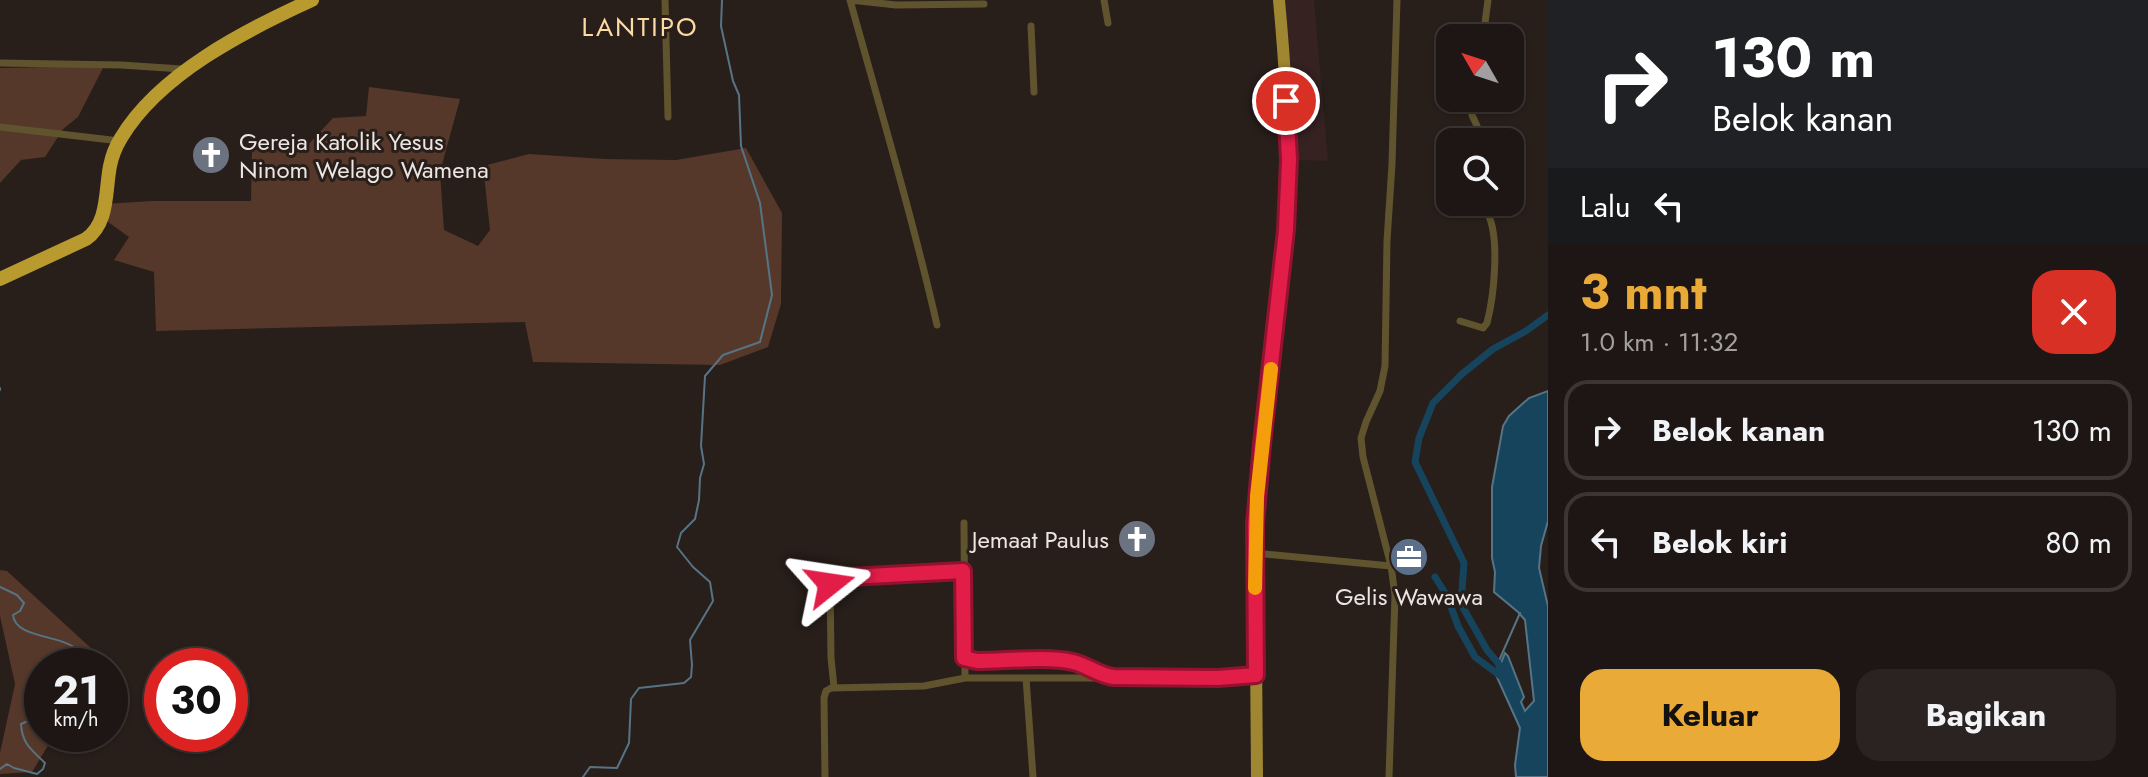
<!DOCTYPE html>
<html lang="id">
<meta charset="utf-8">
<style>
body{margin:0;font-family:Jost,sans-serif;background:#2b2322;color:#f1f3f6;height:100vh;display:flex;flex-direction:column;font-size:30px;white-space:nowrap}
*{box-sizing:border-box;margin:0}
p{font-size:26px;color:#a19fa0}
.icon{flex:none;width:44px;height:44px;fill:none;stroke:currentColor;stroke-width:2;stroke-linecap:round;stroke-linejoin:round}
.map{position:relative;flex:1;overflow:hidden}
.sheet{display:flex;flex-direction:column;background:#1e1614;width:600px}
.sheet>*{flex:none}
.banner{background:#202124;color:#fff;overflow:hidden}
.needle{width:52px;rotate:309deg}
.fabs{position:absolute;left:1436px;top:24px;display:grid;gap:16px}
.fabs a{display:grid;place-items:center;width:88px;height:88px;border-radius:16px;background:#1e1614;box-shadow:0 2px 6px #0004,0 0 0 2px #3c3534;font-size:40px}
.speed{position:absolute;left:24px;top:648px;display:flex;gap:16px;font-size:40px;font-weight:700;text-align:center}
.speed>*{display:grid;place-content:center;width:104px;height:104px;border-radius:50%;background:#1e1614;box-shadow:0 2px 6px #0004,0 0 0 2px #3c3534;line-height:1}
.speed small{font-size:20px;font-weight:400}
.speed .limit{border:12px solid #d22;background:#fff;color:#111}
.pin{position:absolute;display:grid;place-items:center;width:68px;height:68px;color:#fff;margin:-34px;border:4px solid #fff;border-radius:50%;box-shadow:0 2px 8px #0007}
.me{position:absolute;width:88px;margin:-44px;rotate:75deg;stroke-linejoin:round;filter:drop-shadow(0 0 6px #0008)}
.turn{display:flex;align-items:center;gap:28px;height:168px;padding:0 32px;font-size:36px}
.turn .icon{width:104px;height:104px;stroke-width:2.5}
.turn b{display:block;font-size:56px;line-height:68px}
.then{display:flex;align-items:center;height:76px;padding:0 32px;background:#0003;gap:16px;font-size:30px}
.round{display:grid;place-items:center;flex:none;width:84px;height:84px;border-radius:24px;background:#2b2322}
.headline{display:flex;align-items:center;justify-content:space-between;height:136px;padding:0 32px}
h1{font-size:48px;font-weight:700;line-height:60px;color:#e9aa38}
.action{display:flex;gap:16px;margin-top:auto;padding:16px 32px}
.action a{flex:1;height:92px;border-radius:24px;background:#e9aa38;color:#111;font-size:32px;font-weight:700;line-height:92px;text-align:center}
.action a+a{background:#2b2322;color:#f1f3f6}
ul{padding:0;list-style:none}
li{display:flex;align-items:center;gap:24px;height:100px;margin:0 16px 12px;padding:0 16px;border:4px solid #3c3534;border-radius:24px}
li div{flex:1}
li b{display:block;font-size:30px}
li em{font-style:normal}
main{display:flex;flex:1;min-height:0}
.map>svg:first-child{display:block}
.commercial{fill:#352221}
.green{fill:#553829}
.water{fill:#16445d;stroke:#567485;stroke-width:2}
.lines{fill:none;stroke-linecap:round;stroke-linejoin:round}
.stream{stroke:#567485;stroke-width:2}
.canal{stroke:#16445d;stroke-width:7}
.street{stroke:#5f542e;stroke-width:7}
.primary{stroke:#9f8631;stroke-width:12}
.highway{stroke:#b89a2f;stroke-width:14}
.route-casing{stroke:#92132f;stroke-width:20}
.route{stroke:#e11d48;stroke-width:14}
.slow{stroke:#f59e0b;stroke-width:14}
.labels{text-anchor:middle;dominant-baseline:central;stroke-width:6;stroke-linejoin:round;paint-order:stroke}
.poi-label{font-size:24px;fill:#ece5e2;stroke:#281e1a;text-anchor:start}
.neighbourhood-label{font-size:26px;letter-spacing:2px;fill:#fdd9a3;stroke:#281e1a}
</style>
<main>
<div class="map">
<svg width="1548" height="777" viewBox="0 0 1548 777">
<rect width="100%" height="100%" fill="#281e1a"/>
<path class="commercial" d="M1285,0H1314L1328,161L1292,160L1289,52Z"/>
<path class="green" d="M104,66L78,117L63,129L45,157L21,160L0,183V68Z
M369,87L460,99L440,172L444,230L478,246L490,230L483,166L529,154L605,159L676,160L746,148L782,213L781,304L768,347L720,365L533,362L525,322L156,331L154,272L114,260L129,237L104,219L105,204L152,201H251L252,150L306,147L333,118L366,116Z
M0,570L7,571L93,650L86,666H42V734H55L32,772L0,774V753L15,684L0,616Z"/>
<path class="water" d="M1548,391V521L1541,546L1539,568L1548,606V777H1516L1515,765L1520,728L1496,675L1505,653L1508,656L1524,697L1521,702L1525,711L1534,701L1525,620L1518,612L1494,592L1495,572L1492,558V487L1503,426L1509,416L1529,398Z"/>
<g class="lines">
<path class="stream" d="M0,388V390
M0,587L17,595L24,603L20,611L13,615C16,645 88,630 81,666
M1498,663L1520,613
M0,769L7,764L14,768L37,774L43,769L45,763C32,750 22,744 21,724L42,715
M583,777L590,767L617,768L629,743L631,699L639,688L684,683L691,677L692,665L690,640L713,601L710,582L693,567L677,547L681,533L695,519L699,500L700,478L704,464L701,446L705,376L723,355L760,342L772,295L760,203L741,146L739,95L733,81L721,26L722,0"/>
<path class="canal" d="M1435,577L1447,596L1458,626L1475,657L1502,677
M1502,674L1498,663L1487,650L1461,604L1464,563L1415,462L1419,438L1433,403L1462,374L1493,349L1526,331L1548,315"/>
<path class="street" d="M665,0L668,117
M850,0C880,108 912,216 937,325
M850,0L896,5L984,4
M1104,0L1108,23
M1031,26L1034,92
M1483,38L1488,0
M0,63L121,65L182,69
M0,127L120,141
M1472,142L1477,126L1472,115L1475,98
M1460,321L1483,328L1487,323C1494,296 1500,239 1488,214C1485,207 1480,205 1474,202
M964,523L965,678
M1254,553L1391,566
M964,658L977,661C1019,660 1068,653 1105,675
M1026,678L1033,777
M834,687L831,658L830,578L963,571
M825,777L824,698L826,691L831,688L924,686L965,678H1218L1256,675
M1389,777L1395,595L1391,566L1363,457L1361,438L1366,422L1380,391L1385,366L1387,241L1392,164L1397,0"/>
<path class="primary" d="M1257,777L1255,524L1262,444L1289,198C1289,132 1285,65 1279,0"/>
<path class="highway" d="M0,279L86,239C109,223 105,191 110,166C112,156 116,146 121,138C159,74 246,30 312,0"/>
</g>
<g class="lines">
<defs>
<path id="route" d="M830,584V578L963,571L964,658L977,661C1006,661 1046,656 1073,662C1087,665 1100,676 1114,677L1218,678L1256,675L1255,524L1262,444L1286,230L1289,160L1286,101"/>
</defs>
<use href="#route" class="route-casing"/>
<use href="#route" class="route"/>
<path class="slow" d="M1255,588L1257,496L1271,369"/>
</g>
<defs>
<symbol id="church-disc" viewBox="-11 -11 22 22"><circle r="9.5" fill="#6b7280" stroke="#281e1a"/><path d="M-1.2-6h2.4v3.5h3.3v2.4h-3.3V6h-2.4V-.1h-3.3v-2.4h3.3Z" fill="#fff"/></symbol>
<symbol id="office-disc" viewBox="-11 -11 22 22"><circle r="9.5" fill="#5c6f8a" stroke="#281e1a"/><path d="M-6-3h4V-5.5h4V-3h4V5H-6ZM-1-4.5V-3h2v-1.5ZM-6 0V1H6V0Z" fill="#fff"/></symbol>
</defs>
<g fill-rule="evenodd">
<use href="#church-disc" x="189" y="133" width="44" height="44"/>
<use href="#church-disc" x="1115" y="517" width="44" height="44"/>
<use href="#office-disc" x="1387" y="535" width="44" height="44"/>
</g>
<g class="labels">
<g class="poi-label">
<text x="239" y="141">Gereja Katolik Yesus<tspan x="239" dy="28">Ninom Welago Wamena</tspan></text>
<text x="1109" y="539" text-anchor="end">Jemaat Paulus</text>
<text x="1409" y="596" text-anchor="middle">Gelis Wawawa</text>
</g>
<g class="neighbourhood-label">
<text x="640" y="27">LANTIPO</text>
</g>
</g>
</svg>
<div class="fabs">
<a><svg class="needle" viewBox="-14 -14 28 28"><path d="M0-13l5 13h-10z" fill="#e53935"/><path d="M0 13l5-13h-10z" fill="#a19fa0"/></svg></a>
<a><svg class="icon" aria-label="search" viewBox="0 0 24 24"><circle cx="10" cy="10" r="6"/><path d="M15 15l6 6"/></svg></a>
</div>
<div class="speed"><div>21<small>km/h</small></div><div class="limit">30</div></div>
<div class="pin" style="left:1286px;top:101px;background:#d93025"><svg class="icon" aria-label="arrive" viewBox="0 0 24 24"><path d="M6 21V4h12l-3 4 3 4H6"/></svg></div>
<svg class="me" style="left:830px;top:584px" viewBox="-20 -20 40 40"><path d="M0-17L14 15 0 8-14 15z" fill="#e11d48" stroke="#fff" stroke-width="4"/></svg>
</div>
<section class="sheet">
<div class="banner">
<div class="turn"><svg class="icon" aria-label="right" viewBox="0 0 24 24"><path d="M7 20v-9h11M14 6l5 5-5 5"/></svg><div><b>130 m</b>Belok kanan</div></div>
<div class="then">Lalu<svg class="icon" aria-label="left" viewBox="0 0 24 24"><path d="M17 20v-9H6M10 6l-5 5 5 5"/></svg></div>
</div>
<div class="headline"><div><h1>3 mnt</h1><p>1.0 km · 11:32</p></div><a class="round" style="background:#d93025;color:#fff"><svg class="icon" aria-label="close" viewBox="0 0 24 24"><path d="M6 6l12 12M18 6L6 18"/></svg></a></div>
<ul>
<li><svg class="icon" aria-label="right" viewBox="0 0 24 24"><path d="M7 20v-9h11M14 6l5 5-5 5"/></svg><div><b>Belok kanan</b></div><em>130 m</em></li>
<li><svg class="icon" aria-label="left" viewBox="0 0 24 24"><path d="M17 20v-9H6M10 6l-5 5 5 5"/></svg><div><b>Belok kiri</b></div><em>80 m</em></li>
</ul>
<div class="action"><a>Keluar</a><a>Bagikan</a></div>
</section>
</main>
